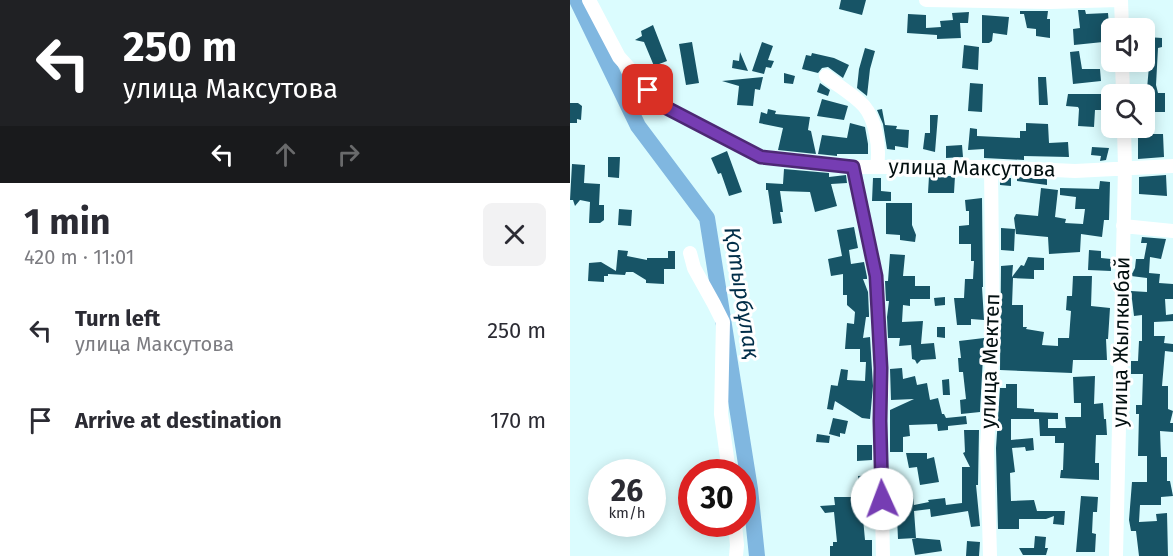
<!DOCTYPE html>
<meta charset="utf-8">
<style>
body{margin:0;font-family:"Fira Sans",sans-serif;background:#f2f2f3;color:#2b2b33;height:100vh;display:flex;flex-direction:column;font-size:22px;white-space:nowrap}
*{box-sizing:border-box;margin:0}
p{font-size:20px;color:#7c7c81}
.icon{flex:none;width:33px;height:33px;fill:none;stroke:currentColor;stroke-width:2;stroke-linecap:round;stroke-linejoin:round}
.map{position:relative;flex:1;overflow:hidden}
.panel{display:flex;flex-direction:column;background:#fff;width:570px}
.panel>*{flex:none}
.hud{background:#202124;color:#fff;overflow:hidden}
.fabs{position:absolute;left:531px;top:18px;display:grid;gap:12px}
.fabs a{display:grid;place-items:center;width:54px;height:54px;border-radius:9px;background:#fff;box-shadow:0 3px 15px #0003;font-size:30px}
.speed{position:absolute;left:18px;top:459px;display:flex;gap:12px;font-size:30px;font-weight:700;text-align:center}
.speed>*{display:grid;place-content:center;width:78px;height:78px;border-radius:50%;background:#fff;box-shadow:0 3px 15px #0003;line-height:1}
.speed small{font-size:15px;font-weight:400}
.speed .limit{border:9px solid #d22;background:#fff;color:#111}
.pin{position:absolute;display:grid;place-items:center;width:51px;height:51px;color:#fff;margin:-26px;border-radius:12px;box-shadow:0 3px 9px #0006}
.me{position:absolute;width:66px;margin:-33px;rotate:358deg;stroke-linejoin:round;filter:drop-shadow(0 0 4px #0008)}
.turn{display:flex;align-items:center;gap:21px;height:126px;padding:0 24px;font-size:27px}
.turn .icon{width:78px;height:78px;stroke-width:2.5}
.turn b{display:block;font-size:42px;line-height:51px}
.lanes{display:flex;align-items:center;height:57px;padding:0 24px;background:#0003;justify-content:center;gap:30px;direction:ltr}
.lanes .off{opacity:.35}
.round{display:grid;place-items:center;flex:none;width:63px;height:63px;border-radius:9px;background:#f2f2f3}
.summary{display:flex;align-items:center;justify-content:space-between;height:102px;padding:0 24px}
h1{font-size:36px;font-weight:700;line-height:45px}
ul{padding:0;list-style:none}
li{display:flex;align-items:center;gap:18px;height:90px;padding:0 24px}
li div{flex:1}
li b{display:block;font-size:22px}
li em{font-style:normal}
main{display:flex;flex:1;min-height:0}
.map>svg:first-child{display:block}
.lines{fill:none;stroke-linecap:round;stroke-linejoin:round}
.river{stroke:#80b7e0;stroke-width:16}
.building{fill:#175466}
.minor{stroke:#fff;stroke-width:14}
.route-casing{stroke:#4d2874;stroke-width:15}
.route{stroke:#763db3;stroke-width:10}
.labels{text-anchor:middle;dominant-baseline:central;stroke-width:6;stroke-linejoin:round;paint-order:stroke}
.street-label{font-size:21px;fill:#020f10;stroke:#fff}
.water-label{font-size:22px;font-style:italic;fill:#002d48;stroke:#fff}
</style>
<main>
<section class="panel">
<div class="hud">
<div class="turn"><svg class="icon" aria-label="left" viewBox="0 0 24 24"><path d="M17 20v-9H6M10 6l-5 5 5 5"/></svg><div><b>250 m</b>улица Максутова</div></div>
<div class="lanes"><svg class="icon" aria-label="left" viewBox="0 0 24 24"><path d="M17 20v-9H6M10 6l-5 5 5 5"/></svg><svg class="icon off" aria-label="ahead" viewBox="0 0 24 24"><path d="M12 20V5M6 11l6-6 6 6"/></svg><svg class="icon off" aria-label="right" viewBox="0 0 24 24"><path d="M7 20v-9h11M14 6l5 5-5 5"/></svg></div>
</div>
<div class="summary"><div><h1>1 min</h1><p>420 m · 11:01</p></div><a class="round"><svg class="icon" aria-label="close" viewBox="0 0 24 24"><path d="M6 6l12 12M18 6L6 18"/></svg></a></div>
<ul>
<li><svg class="icon" aria-label="left" viewBox="0 0 24 24"><path d="M17 20v-9H6M10 6l-5 5 5 5"/></svg><div><b>Turn left</b><p>улица Максутова</p></div><em>250 m</em></li>
<li><svg class="icon" aria-label="arrive" viewBox="0 0 24 24"><path d="M6 21V4h12l-3 4 3 4H6"/></svg><div><b>Arrive at destination</b></div><em>170 m</em></li>
</ul>
</section>
<div class="map">
<svg width="603" height="556" viewBox="0 0 603 556">
<rect width="100%" height="100%" fill="#dbfcfe"/>
<g class="lines">
<path class="river" d="M7,0L68,126L137,218L180,489L187,556"/>
</g>
<path class="building" d="M271,0H296L292,15L269,9Z
M508,10H515L516,14L538,13L539,25H531L533,42L504,45L503,29L510,28Z
M450,11H478L477,19H480V38L466,36V29L457,28L454,14H450Z
M399,12L398,23H390L391,38L367,39V35L337,33L338,14L356,15V28L371,27L370,21L383,20L382,13Z
M412,15L439,17L437,35L423,33L422,41L419,43H412Z
M83,25L97,61L84,66L74,42L65,40L72,36L71,31Z
M577,37L592,38V47L588,48L586,85L588,93H595V112H575L579,66L576,65Z
M122,42L129,83L116,85L109,44Z
M192,42L203,46L198,60L204,61L201,68L196,67L194,74L182,71Z
M394,45L409,47L408,70L392,68Z
M295,48L305,51L300,69L297,96L287,88L289,69Z
M509,51L512,69H530L531,81L503,84L500,52Z
M170,52L178,71L162,68L163,60L169,61Z
M242,53L264,58L279,65L273,78L258,67L252,68L248,73L232,69L236,55L241,56Z
M214,73L225,76L223,84L214,83Z
M193,77L190,90L185,89L183,106L167,105L169,86L152,81Z
M468,77H476L478,105H469Z
M250,83L260,90L258,96L247,92Z
M400,83L413,84L412,112L398,111Z
M498,94H540V110H525L524,127L508,126L509,109L508,107L496,106Z
M252,99L278,106L274,120L247,116Z
M0,103H8L12,106L11,120L7,119V123H0Z
M198,109L206,111L205,114L240,117L238,130L241,131L246,154L208,150L213,128L189,123L191,112L197,114Z
M312,109L315,125L327,126L326,129L339,130L338,148L325,146V150L317,149L313,124L307,110Z
M360,115H368L365,152L353,149L355,133H360Z
M280,123L295,127L298,144V154H267V156L248,154L252,135L277,138Z
M456,123L478,124L479,143L498,142L499,157L454,156V160L414,158V149L398,150L400,128L407,129V136L450,138V131H456Z
M568,134H593L594,157L568,159Z
M392,145L393,157L376,158V146Z
M522,147L539,148L536,160L530,161L531,156L521,155Z
M157,151L172,192L159,196L151,173L148,174L141,158Z
M38,157H50L49,178L38,177Z
M2,164L15,165L14,183L30,184L29,205H34V220L30,223H19L20,202L10,200L5,206L3,200H0Z
M214,169L259,173V177L276,175L277,183L261,184L267,206L245,212L240,192L210,191L213,212H210L212,223L203,224L198,190H196V183L213,184Z
M596,175L597,196L569,194V177Z
M359,176H385L384,193H358Z
M447,177L477,179V185L447,181Z
M303,178H311V191L321,192V201H302Z
M430,178H441V186L430,185Z
M530,181L540,182L539,220H534L532,237L511,234L510,252L479,254L478,237L446,234L444,218L446,214L468,216L471,188L488,190L485,217L496,219L495,223L513,224L515,209H505L506,197L490,195V188L529,189Z
M412,198L413,287H412L414,320L401,319V325H387L384,298H394L395,279H403L404,261H401V244H389V226L399,225V211H396L395,200Z
M316,203H342V225L346,235L345,242L330,240V235L316,234Z
M49,209L62,210L61,226L48,225Z
M284,227L288,248L279,250L281,264L294,262L297,277V279H293L298,292L299,314V317H296L293,338L300,337L303,386L300,419L292,418L265,401L263,410L257,409L261,385L268,386L267,389L271,369L278,370L277,380L295,381L296,362H290V349H275L277,323L284,324L285,312L277,305V295H273V274L261,276L258,259L272,256L267,230Z
M431,228L445,229L444,251L431,250Z
M572,237L596,239L591,259L580,257L579,273L590,274L589,283L603,284V299H595L596,315L603,314V321L584,322V336H595L594,343L603,344V352L595,351L592,386H598V409L603,411L600,423H603V432L590,431L591,457H597V481H600L603,496L591,497V505H570L569,522L587,521L586,514L597,513L598,556H569L566,531H561L559,520L562,482H577V456H568L569,414H566V405H572L573,374H561V361H568L569,341H572V315L564,316L561,291L577,292V278L561,276L565,268L566,259H574L577,243H571Z
M48,250L58,251L57,256L77,260V258H98V251H105V269H94V284L76,283V280L63,272H56L55,275L38,274V276H34V282L18,281L19,263L31,262L46,271Z
M519,250L531,251V258L541,259V271L518,270Z
M320,254L335,255L333,276H345V286H360V299H340V306L333,305L332,322L353,321L351,344L364,343L366,359L351,360L347,364L345,360L342,359L341,345L329,346L330,338H318L317,317L319,301H316L315,281H318Z
M458,257L474,258V270H464V279L443,278L442,305H453V327H457L456,329L474,332L472,345L488,346V338H499L501,311L496,310L497,296H502L503,276H522L521,306L540,308L538,339H536L537,360H503L502,373L430,370L431,266L443,265L442,277L451,265L454,266Z
M375,297V305L365,306L364,298Z
M367,327H375V338L367,337Z
M414,338L410,412L391,414L390,400L396,399L393,372H389L388,358H391L389,341Z
M332,368L333,379L345,376L347,385L357,383L360,400L368,398L372,414H374L376,418L396,416L397,424L378,426V430L368,431L367,424L339,425L340,436L333,437V452H320V410L344,399L321,400L320,369Z
M525,376L524,404L533,403L534,419H536L537,435H526L525,463H529V480L490,478L491,470H493L494,443H485V436H470L469,419H441V440L463,438L464,450L456,451L455,447L442,448L445,472L440,473L441,501L464,500L467,511H495L494,525L483,524L484,516L476,519H449V529H428L426,448L430,388H436V384H447V408L464,409V412L488,413V419H478V428H496L495,417H511V403H504L503,377Z
M379,379L380,395H373L372,380Z
M263,418L278,421L275,434L270,433V437L259,434Z
M394,430H409L408,485H406L410,526L401,527L398,511L361,517L360,509L344,511L346,538L328,539L327,517L321,518V508H324L322,492L337,491L338,497L343,496L344,505L359,502L358,500L375,498L376,505L392,503V467H400L393,453L395,452Z
M247,434L260,436L259,443L246,442Z
M287,445H302V460L287,461Z
M336,453H357V459L364,457L369,482L350,485L347,467L339,468Z
M302,475L303,516L293,518L295,540H302V556H260V546H263V542H267L264,512L255,513L250,506L265,505L264,497H289L288,476Z
M511,496L528,497L527,512H523L522,533L526,534L525,552H506Z
M465,536L476,537L475,548H478L476,555H453L449,548H464Z
M347,538L370,540L372,551L345,555L342,539Z
M397,541L410,542L409,556H396Z"/>
<g class="lines">
<path class="minor" d="M19,0L49,57L93,106L191,157L283,167H421L505,171L603,166
M356,0L480,2L549,0
M551,0L552,28
M552,62L553,94
M256,76C268,86 284,95 294,106C306,120 310,148 307,166
M283,167L306,276L312,386L310,421L313,556
M553,226L603,231
M120,253L124,268L144,304L153,322L151,414L159,472
M165,524L167,545L166,556
M420,556L417,448L423,343L421,167
M546,556L555,168L554,128"/>
</g>
<g class="lines">
<defs>
<path id="route" d="M78,90L93,106L191,157L283,167L306,276L311,368L310,421L312,499"/>
</defs>
<use href="#route" class="route-casing"/>
<use href="#route" class="route"/>
</g>
<g class="labels">
<g class="street-label">
<text transform="translate(402 168) rotate(1)">улица Максутова</text>
<text transform="translate(551 342) rotate(-89)">улица Жылкыбай</text>
<text transform="translate(420 361) rotate(-88)">улица Мектеп</text>
</g>
<g class="water-label">
<text transform="translate(172 293) rotate(81)">Қотырбұлақ</text>
</g>
</g>
</svg>
<div class="fabs">
<a><svg class="icon" aria-label="sound" viewBox="0 0 24 24"><path d="M4 9h4l5-4v14l-5-4H4zM17 9q2 3 0 6"/></svg></a>
<a><svg class="icon" aria-label="search" viewBox="0 0 24 24"><circle cx="10" cy="10" r="6"/><path d="M15 15l6 6"/></svg></a>
</div>
<div class="speed"><div>26<small>km/h</small></div><div class="limit">30</div></div>
<div class="pin" style="left:78px;top:90px;background:#d93025"><svg class="icon" aria-label="arrive" viewBox="0 0 24 24"><path d="M6 21V4h12l-3 4 3 4H6"/></svg></div>
<svg class="me" style="left:312px;top:499px" viewBox="-20 -20 40 40"><circle r="19" fill="#fff"/><path d="M0-13L10 11 0 6-10 11z" fill="#763db3"/></svg>
</div>
</main>
